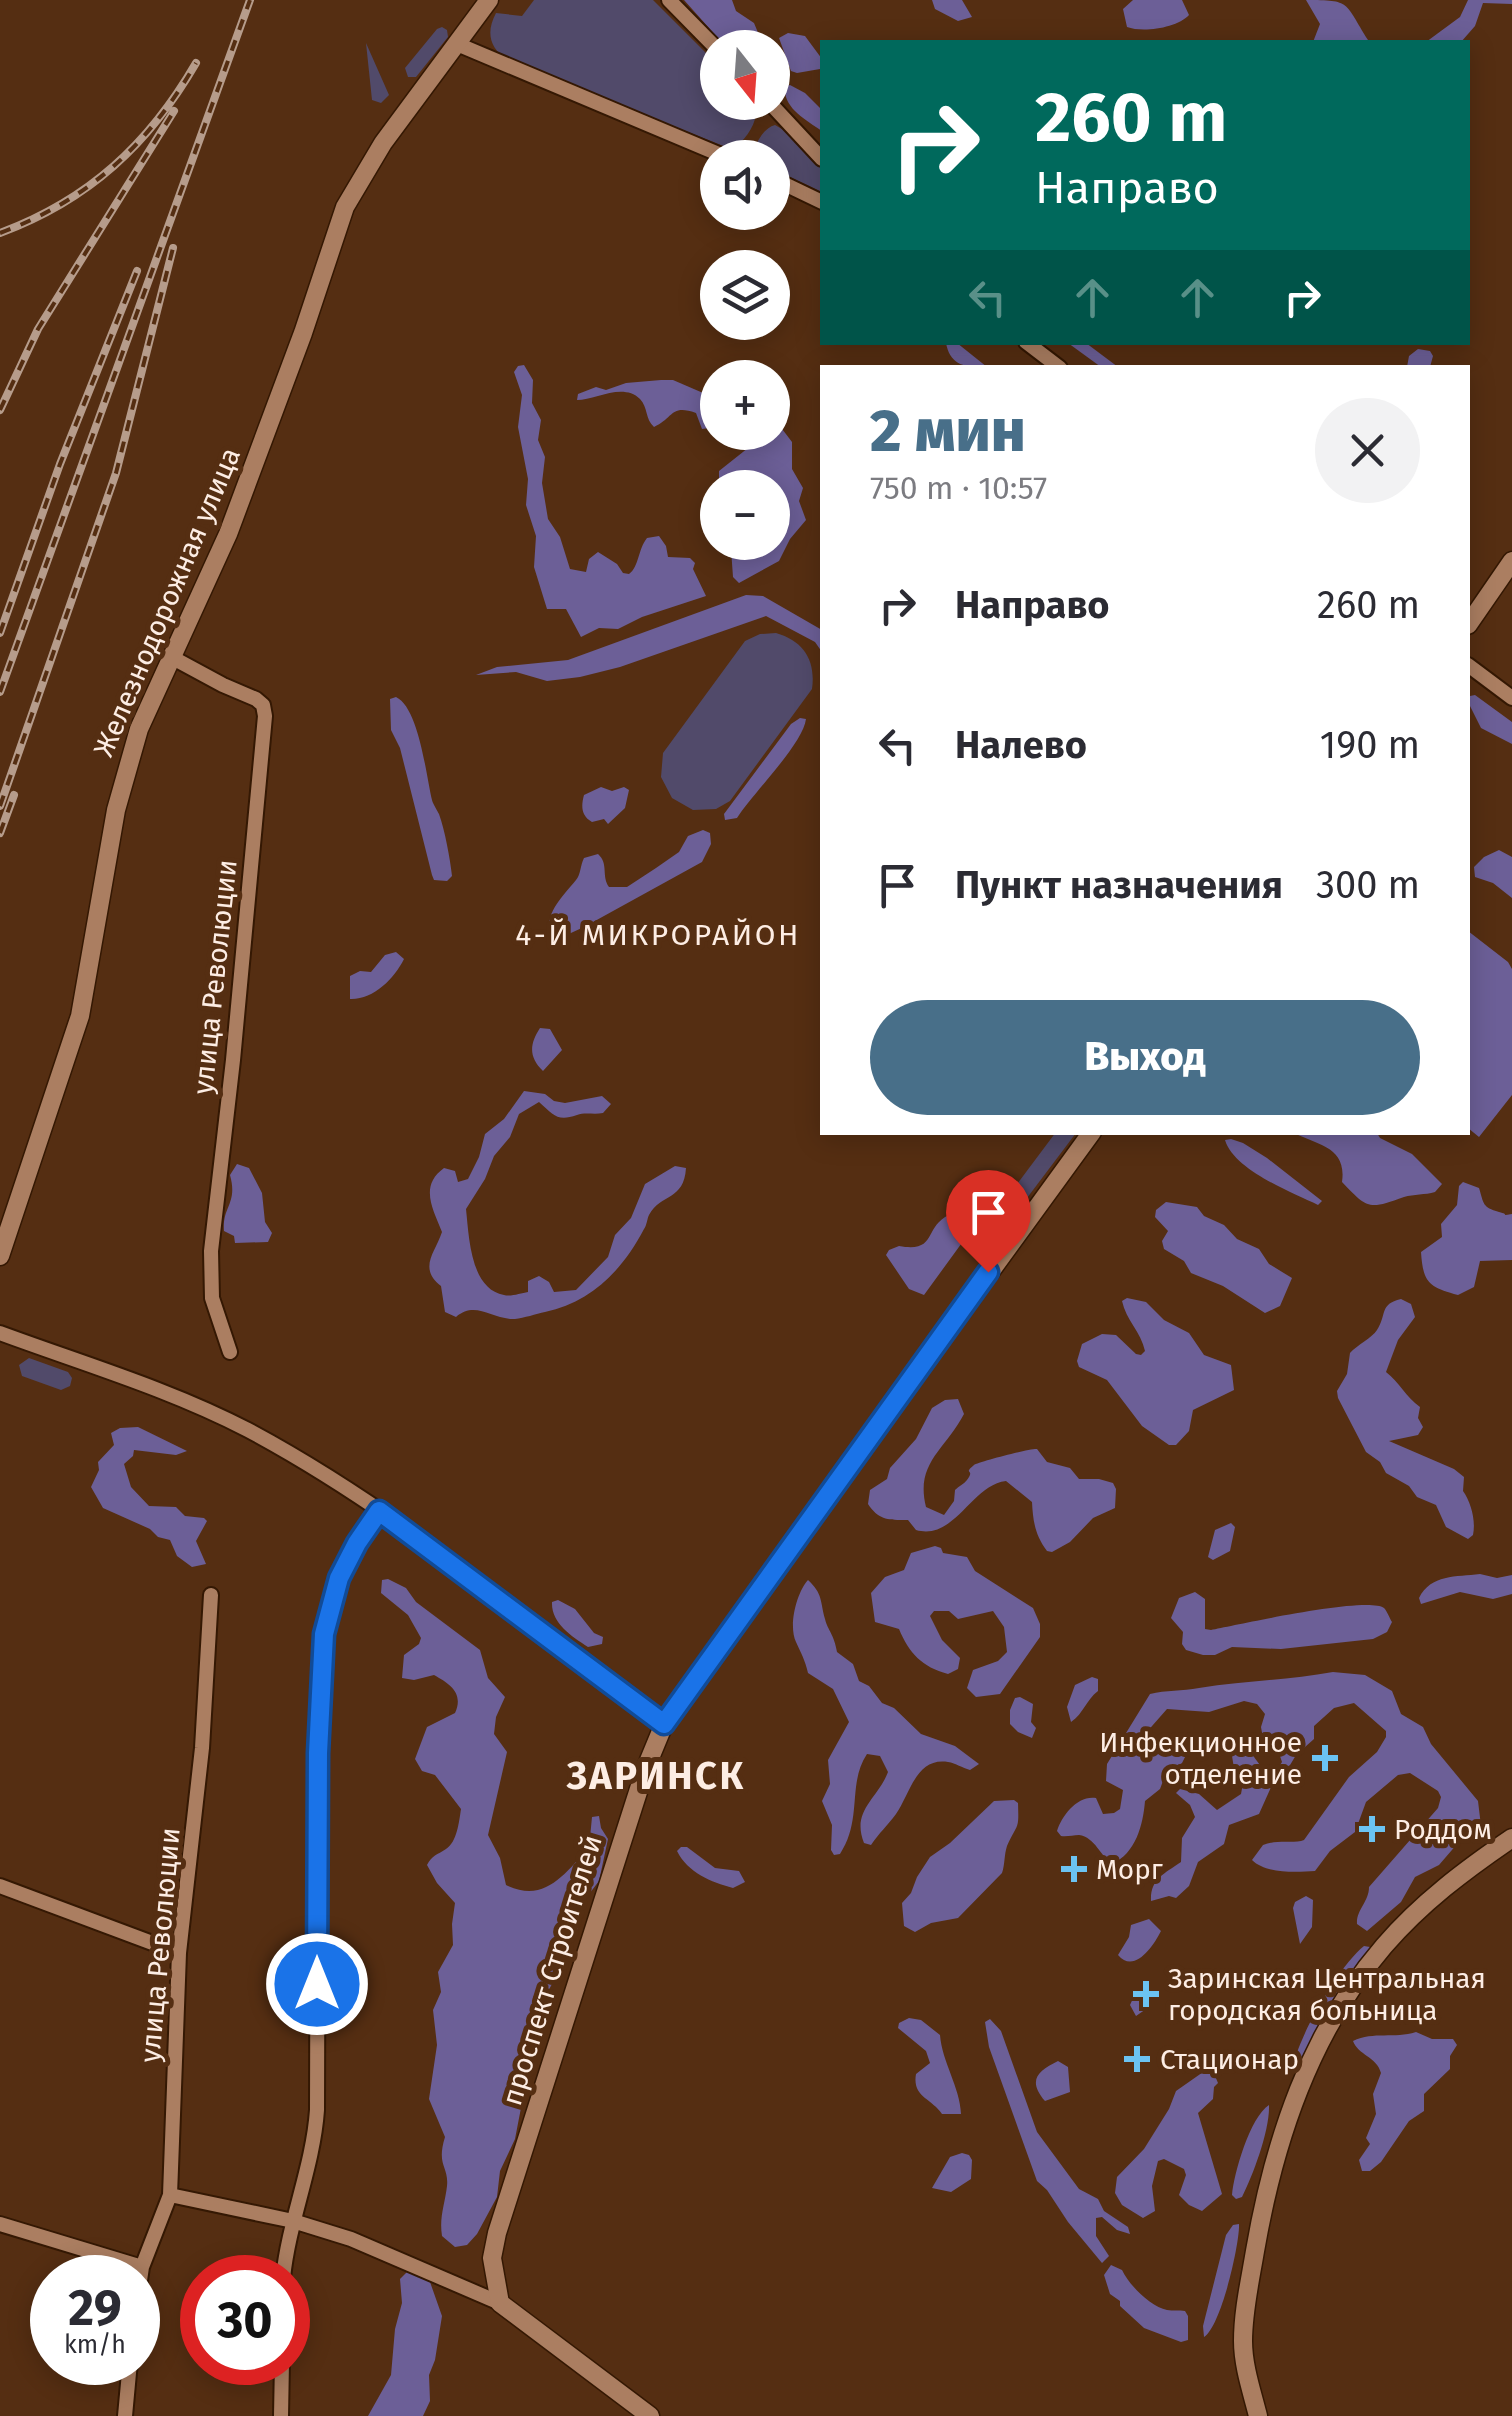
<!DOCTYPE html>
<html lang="ru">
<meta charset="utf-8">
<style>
body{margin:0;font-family:"Fira Sans",sans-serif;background:#f2f2f3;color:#2b2b33;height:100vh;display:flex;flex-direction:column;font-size:38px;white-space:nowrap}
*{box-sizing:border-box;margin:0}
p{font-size:32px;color:#7c7c81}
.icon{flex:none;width:55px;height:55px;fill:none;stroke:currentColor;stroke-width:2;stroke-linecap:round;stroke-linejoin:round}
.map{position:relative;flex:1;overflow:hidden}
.drawer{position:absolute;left:820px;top:365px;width:650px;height:770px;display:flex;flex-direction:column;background:#fff;border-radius:0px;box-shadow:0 5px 25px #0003}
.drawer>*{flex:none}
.guide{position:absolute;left:820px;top:40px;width:650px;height:305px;border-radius:0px;box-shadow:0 5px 25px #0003;background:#00695c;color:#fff;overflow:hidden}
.needle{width:65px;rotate:163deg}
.tools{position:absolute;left:700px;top:30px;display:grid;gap:20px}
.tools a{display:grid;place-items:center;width:90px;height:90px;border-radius:50%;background:#fff;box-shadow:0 5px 25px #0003;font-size:50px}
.speed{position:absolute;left:30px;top:2255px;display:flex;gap:20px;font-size:50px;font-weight:700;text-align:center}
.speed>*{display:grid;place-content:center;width:130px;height:130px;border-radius:50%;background:#fff;box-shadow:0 5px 25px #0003;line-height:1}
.speed small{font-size:25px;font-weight:400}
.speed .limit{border:15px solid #d22;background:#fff;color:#111}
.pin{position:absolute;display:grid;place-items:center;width:85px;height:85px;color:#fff;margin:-102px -42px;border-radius:50% 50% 50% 0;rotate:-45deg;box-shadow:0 0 10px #0007}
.pin .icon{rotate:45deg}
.me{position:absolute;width:110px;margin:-55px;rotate:0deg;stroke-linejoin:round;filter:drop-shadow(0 0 8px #0008)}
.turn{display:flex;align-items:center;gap:35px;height:210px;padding:0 50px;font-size:45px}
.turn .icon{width:130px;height:130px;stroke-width:2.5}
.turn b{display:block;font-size:70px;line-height:85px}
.lanes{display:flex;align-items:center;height:95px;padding:0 50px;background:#0003;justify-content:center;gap:50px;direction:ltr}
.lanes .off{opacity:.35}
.round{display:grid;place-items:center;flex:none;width:105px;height:105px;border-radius:52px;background:#f2f2f3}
.head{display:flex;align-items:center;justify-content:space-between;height:170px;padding:0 50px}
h1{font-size:60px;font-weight:800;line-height:75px;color:#486f89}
.button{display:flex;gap:20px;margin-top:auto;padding:20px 50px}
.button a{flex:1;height:115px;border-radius:60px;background:#486f89;color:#fff;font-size:40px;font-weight:800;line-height:115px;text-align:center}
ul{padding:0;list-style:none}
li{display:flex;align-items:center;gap:30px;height:140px;padding:0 50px}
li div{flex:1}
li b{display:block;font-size:38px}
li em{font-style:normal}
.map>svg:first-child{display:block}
.green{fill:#514a6a}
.forest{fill:#6c5f97}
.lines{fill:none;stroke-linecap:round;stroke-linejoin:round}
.minor-casing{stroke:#341803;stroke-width:18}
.tertiary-casing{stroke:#341803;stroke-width:21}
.minor{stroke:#ab7e61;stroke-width:14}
.tertiary{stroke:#ab7e61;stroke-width:18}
.rail-casing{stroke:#b69c8b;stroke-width:8}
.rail{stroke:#552e12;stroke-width:4;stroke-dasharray:11;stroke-linecap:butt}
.route-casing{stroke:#114b97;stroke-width:25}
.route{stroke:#1a73e8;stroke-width:18}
.poi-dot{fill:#6bc3f2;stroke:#552e12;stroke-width:4}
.labels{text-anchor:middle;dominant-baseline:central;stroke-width:10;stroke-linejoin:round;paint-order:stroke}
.street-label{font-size:28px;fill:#fdede4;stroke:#552e12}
.poi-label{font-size:28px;fill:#fdede4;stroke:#552e12;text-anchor:start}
.neighbourhood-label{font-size:30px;letter-spacing:2.5px;fill:#fdede4;stroke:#552e12}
.district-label{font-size:38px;font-weight:bold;letter-spacing:2.5px;fill:#fdede4;stroke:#552e12}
</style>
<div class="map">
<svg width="1512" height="2416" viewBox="0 0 1512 2416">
<rect width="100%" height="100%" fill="#552e12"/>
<path class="green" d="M534,0H653L717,64L718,102L756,103C759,119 749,136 737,146L726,147L507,60C489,47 486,32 496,13L522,16Z
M442,27L447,30L448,37L416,77H408L405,68L437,29Z
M366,43L389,95L381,103L372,100Z
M775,125L789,133L822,166V192L773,169L772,158L754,157C753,146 763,128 775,125Z
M776,633C804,641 816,661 812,689L730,801L716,809L693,810L672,798L661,777L663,753L745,641L760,634Z
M1056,1132L1076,1133L1027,1198L1009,1195Z
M29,1358L68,1372L72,1378L70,1386L61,1390L22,1376L19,1365Z"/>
<path class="forest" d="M684,0H732L736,11L754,23L764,47H726Z
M932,0H962L972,17L958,21L935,9Z
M1133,0H1182L1189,15C1177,28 1143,33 1127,27L1123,9Z
M1306,0C1352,0 1344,2 1368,40L1389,42H1313L1320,24Z
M1468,0H1512V4L1483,3L1475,26L1461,42H1426L1460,17Z
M788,33L805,36L822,59L820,69L797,73L791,71L779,38Z
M790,85L805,93L821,109L822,131C806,120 783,108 785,87Z
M946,343H957L987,367C967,368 950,366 946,343Z
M1068,343H1086L1118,367H1101Z
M1418,349L1430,351L1433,356L1430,367H1407L1409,356Z
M524,365L533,380L532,403L541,420L538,440L545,457L542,483L548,519L560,537L570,569L586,572L589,559L598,552L617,564L623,573L629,574C639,567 638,549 647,538L659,536L666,546L668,557L690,558L695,563L693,569L706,596L642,617L618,629L599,628L581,637L566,609H547L534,567L536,536L526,505L528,479L518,427L522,395L514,372L518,366Z
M661,380H673L717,399V427L702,429L696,413C670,404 674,418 654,427C645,419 648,407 640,399C623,382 595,400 577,400L578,394L596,387L606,390L626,383Z
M773,417L792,442V469L803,488L799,501L806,520L790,539L779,561L739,583L733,577L731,549L727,543L772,542V488L719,487V471L748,448V441L741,433L772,432Z
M746,595L763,596L822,630V652L815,642L766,616L620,667L580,677L547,681L516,672L476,675L497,667L568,660Z
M1475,695L1512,722V744L1481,728L1468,702L1470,696Z
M396,697C419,708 426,775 432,800C432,802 438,812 439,814C445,831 450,858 452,876L447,881L434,880L432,875L400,748L391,730L390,699Z
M800,718L806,719C803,744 753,793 737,818L725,820L724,814L791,724Z
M601,787L612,791L624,787L629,790L625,808L608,824L604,819L592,822C581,816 581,806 584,795Z
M703,830L710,833L711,844L702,862L584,927L560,938L548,936C546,912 561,898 576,880C581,874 580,866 584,858L598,854C609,864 601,876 609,887H627L656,868L679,852L688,836Z
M1499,850L1512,857V898L1493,883L1475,877L1474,867L1484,857Z
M1468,931L1508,962L1512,969V1095L1479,1137L1468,1128Z
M396,952L404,959C394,979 373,1000 350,999V976L360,971L371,972L385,955Z
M540,1028L550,1029L562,1050L543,1071C529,1057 529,1045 540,1028Z
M524,1091L545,1094L554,1101L565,1103L602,1096L611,1104L603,1113C594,1115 585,1112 577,1115C557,1122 554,1115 539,1102L519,1114L510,1137L494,1156L485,1179L466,1209C469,1236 470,1289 504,1295C511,1297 521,1293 528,1292V1281L539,1276L549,1282L554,1292L576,1290L608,1257L615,1235L631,1218L645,1184L675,1166L686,1168C684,1201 661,1193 649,1215C647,1219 647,1225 644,1229C622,1271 591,1302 545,1312C536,1314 524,1318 515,1319C492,1320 476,1300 456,1317L445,1312L441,1286C418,1268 435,1253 442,1232C433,1209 419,1186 444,1168L455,1171L458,1182L468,1179L479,1157L485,1134L504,1119Z
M1294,1133H1377L1380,1138L1412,1154L1442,1184L1435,1192C1425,1195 1414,1194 1404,1197C1368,1210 1368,1209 1342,1182C1347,1147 1318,1145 1294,1133Z
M1231,1139L1243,1143L1267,1158L1322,1201L1318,1205C1291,1192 1234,1170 1225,1140Z
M237,1164L249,1168L262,1193L265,1222L272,1233L268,1242L235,1243L234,1236L224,1231C222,1206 238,1204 230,1175Z
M1463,1182L1479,1188C1484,1204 1482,1207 1499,1212C1512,1215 1498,1216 1512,1214V1260L1480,1261L1474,1287L1458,1295C1429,1287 1423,1283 1421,1252L1442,1237L1441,1224L1457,1205L1459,1186Z
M1166,1202L1197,1207L1204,1216L1224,1225L1237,1239L1259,1249L1269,1264L1292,1278L1280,1306L1265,1313L1223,1286L1191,1273L1184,1261L1164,1249L1162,1241L1168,1231L1155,1217L1156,1210Z
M972,1209L984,1210L979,1228L964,1240L924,1295L909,1289L886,1255L889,1250L899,1246C938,1253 923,1227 949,1215C955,1212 965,1212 972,1209Z
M1127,1298L1146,1302L1164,1320L1189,1333L1204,1355L1231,1365L1234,1390L1193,1410L1189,1431L1176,1445H1169L1142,1426L1107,1380L1079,1367L1077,1361L1082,1344L1102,1334L1116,1335L1136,1354L1141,1355L1145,1351C1141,1332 1126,1320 1122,1301Z
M1401,1299L1411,1304L1415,1317L1398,1340L1386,1372C1399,1382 1406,1397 1420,1407L1418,1418L1423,1427L1418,1435L1389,1441L1454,1469L1464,1477L1463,1491C1471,1502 1476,1521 1473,1535L1468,1539L1446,1527L1436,1505L1417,1497L1409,1486L1386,1473L1380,1462L1366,1452L1338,1398L1337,1391L1347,1374L1350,1353C1357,1345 1372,1338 1377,1330C1387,1315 1379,1304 1401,1299Z
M958,1399L964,1414C945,1450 915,1463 926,1507L944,1515L954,1501L955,1490C959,1486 964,1484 967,1480C976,1468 962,1475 974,1465C978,1462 1031,1448 1037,1449L1047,1462L1070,1468L1079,1479H1099L1113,1483L1116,1489L1115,1508L1093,1518L1070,1542L1052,1552L1047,1551C1035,1535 1033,1521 1032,1502L1006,1481C971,1485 955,1541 916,1530L908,1520C890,1520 879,1521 868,1504L870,1490L887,1479L890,1468L916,1439L932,1408L945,1400Z
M138,1427L187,1451L176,1455L134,1450L133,1456L124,1464L131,1487L149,1506L176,1507L185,1516L204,1518L207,1521L196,1541L206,1564L192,1567L177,1556L170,1540L158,1537L150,1529L103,1508L91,1487L99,1470L98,1462L114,1445L111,1433L120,1428Z
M1231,1523L1235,1527L1230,1551L1213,1560L1208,1557L1215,1530Z
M935,1546L941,1548L943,1553L967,1557L975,1571L1033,1608L1040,1624V1637L1000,1694L976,1697L967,1688L973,1670L998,1661L1007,1652L1004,1627L993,1611L958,1619L949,1611H934L930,1616L942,1640L960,1658L958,1669L948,1674C922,1667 909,1653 899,1629L875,1622L871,1593L885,1577L904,1570L911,1553Z
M1480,1574L1497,1578L1512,1575V1594L1493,1599L1460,1592L1421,1604L1419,1598C1431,1574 1456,1577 1480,1574Z
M388,1579L406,1588L416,1602L480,1650L488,1678L505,1697L496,1717L494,1734L507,1752L488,1835L500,1858L506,1885C545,1904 564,1874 589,1848L592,1817L599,1816L601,1828L608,1839L599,1881L583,1902L578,1928L553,1965L552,1984L541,2004L515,2139L500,2171L497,2197L477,2234L467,2245L455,2247L442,2236C439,2217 445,2204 447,2186C449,2166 436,2166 445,2137L429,2099L437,2045L433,2010L441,1992L438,1972L453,1945L452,1924L455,1903L437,1883L427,1865C432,1855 437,1855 446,1849C457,1842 459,1822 461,1809L435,1775L422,1771L415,1759L427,1727L455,1713C464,1693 450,1684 434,1675L414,1680L402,1678L404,1655L419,1644L421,1638L408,1615L381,1593L382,1580Z
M808,1580C823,1594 820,1601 825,1619C828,1631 834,1634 837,1652L853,1664L859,1681L869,1686L882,1703L894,1708L921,1734L955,1746L979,1764L970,1770C962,1768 956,1763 948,1762C916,1757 910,1794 896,1814C888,1825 879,1833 871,1845L864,1843C851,1810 878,1799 888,1772L880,1756L867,1754C847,1784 863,1819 840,1854L834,1855L831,1850L832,1825L822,1801L830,1784L828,1760L849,1722L833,1689L808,1673C805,1660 801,1653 796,1642C788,1625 797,1592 808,1580Z
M1195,1592L1205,1599V1629L1211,1630C1237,1625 1366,1596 1384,1608C1387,1611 1390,1619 1392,1622L1387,1632L1373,1639L1281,1649L1232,1647L1215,1655H1203L1186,1650L1182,1644L1183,1632L1171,1618L1179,1598Z
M558,1600L575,1609L594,1633L603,1637L602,1644L588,1647C571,1636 551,1623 552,1602Z
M1333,1672L1365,1675L1392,1691L1401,1714L1423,1727L1431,1744L1478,1801L1481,1826L1464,1836L1439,1865L1415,1877L1401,1902L1367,1931L1357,1924C1356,1910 1369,1902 1369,1887L1438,1808L1441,1797L1438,1791L1410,1773L1398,1775L1366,1802L1355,1832L1330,1851L1315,1871C1296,1872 1266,1874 1252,1860L1263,1845C1277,1839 1295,1844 1304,1840L1349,1777L1377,1752L1386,1737V1731L1354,1703L1334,1708L1314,1726V1739L1296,1755L1283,1777L1272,1785L1259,1814L1229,1825L1224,1844L1198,1862L1189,1886L1176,1898L1169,1896L1151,1901C1150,1879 1164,1874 1181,1862L1182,1838L1195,1817L1190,1805L1176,1793L1180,1789L1199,1794L1217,1810L1241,1794L1243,1783L1234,1768L1230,1744C1253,1741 1254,1767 1273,1776L1282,1762L1280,1756L1264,1744L1261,1727L1265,1714L1257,1704L1244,1701L1209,1712L1167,1709L1145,1734L1149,1744L1183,1747L1188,1751L1182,1763L1166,1773L1160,1789L1145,1801C1143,1825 1136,1853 1112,1864C1101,1857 1095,1837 1079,1835C1073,1835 1067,1837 1061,1836L1057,1831C1062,1815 1078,1795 1096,1798L1103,1814L1114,1813L1120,1809L1123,1790L1106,1781L1107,1764L1150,1694C1166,1690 1182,1691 1199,1688C1244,1681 1289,1680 1333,1672Z
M1092,1677L1098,1679V1691C1086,1700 1084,1713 1071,1722L1067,1707L1075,1685Z
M1020,1697L1033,1704L1031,1722L1036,1728L1032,1738L1018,1732L1010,1724V1710L1015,1698Z
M1014,1800L1018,1803C1019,1831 1018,1822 1007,1846C1004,1855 1005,1864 1002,1873L958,1918L931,1923L915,1932L904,1926L902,1903L911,1893L917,1877L930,1857L950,1843L994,1801Z
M681,1847H687L715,1868L739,1871L745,1882L733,1888C711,1882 688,1873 677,1851Z
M1306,1896L1313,1900L1312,1927L1300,1944L1293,1908L1295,1902Z
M1149,1919L1161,1931C1153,1947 1134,1974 1118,1955L1129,1937L1131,1925Z
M1364,1946L1370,1947L1368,1953L1300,2061L1294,2063C1301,2032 1339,1966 1364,1946Z
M1144,1985L1152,1996L1149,2007L1136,2016L1130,2005L1135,1994Z
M909,2018L921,2020L940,2035C942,2062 960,2087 961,2114H942C931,2098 912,2097 916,2074L930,2063L926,2051L898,2028L899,2023Z
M990,2019L1001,2031L1037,2132L1079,2189L1098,2199L1104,2211L1128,2227L1130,2234L1117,2230L1102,2217L1096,2218V2236L1109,2256L1102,2263L1068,2222L1047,2190L1037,2181L989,2047L985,2022Z
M1416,2032L1432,2039H1453L1457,2045L1450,2056V2069L1424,2094V2111L1409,2121L1381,2162L1370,2171H1362L1359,2160L1370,2144L1366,2138L1376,2114L1373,2094L1381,2073C1377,2057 1358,2055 1353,2041C1374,2031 1394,2039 1416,2032Z
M1058,2061L1068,2067L1070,2092L1045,2101C1027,2080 1038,2071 1058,2061Z
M1206,2070L1213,2071L1218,2083L1214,2087L1213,2099L1198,2113L1222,2194L1202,2211L1189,2205L1179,2195L1186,2175L1184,2169L1164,2159L1158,2161L1152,2186L1155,2211L1143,2218L1122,2205L1115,2193L1117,2177L1144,2149L1169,2109L1176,2091Z
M1269,2105C1270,2130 1253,2175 1242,2197L1236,2199L1232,2195C1234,2173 1250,2117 1269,2105Z
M962,2153L969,2155L972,2160L971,2179L951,2192L932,2188L950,2157Z
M1239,2224C1240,2243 1221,2327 1204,2337L1203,2326L1226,2235L1233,2225Z
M1111,2265L1122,2270C1129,2285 1151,2307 1167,2310C1173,2311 1179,2310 1185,2311L1188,2316V2340L1181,2342L1144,2328L1120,2306V2301L1110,2294L1104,2275Z
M408,2271L430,2282L442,2316L435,2360L429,2375L430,2401L423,2416H368L391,2375L395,2329L402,2303L400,2279Z"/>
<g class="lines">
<defs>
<path id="minor" d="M669,0L718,50
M457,44L728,158
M769,102L822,159
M772,178L822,202
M1026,342L1060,368
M173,658L223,685L256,699L263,705L265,716L233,1060L211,1251L212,1298L230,1352
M1468,665L1512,698
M0,1333C84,1364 169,1389 248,1430C398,1510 529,1622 664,1724
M0,1886L179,1953
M170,2195L293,2221L351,2239L500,2303
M0,2224L142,2267
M283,2278C289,2220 313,2167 317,2110L318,1753L325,1634L339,1578L357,1543L379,1511
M138,2294L142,2267L170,2195L179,1953L202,1748L211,1595
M125,2416L130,2362
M281,2416L282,2362"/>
<path id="tertiary" d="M1468,625L1512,561
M0,1256L80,1016L116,810L139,729L228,534L303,333L345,207L383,143L489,0
M650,2416L500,2303L492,2258L497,2233L645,1770L664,1724L710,1657L1092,1132
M1258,2416C1252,2392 1243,2366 1243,2341C1243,2311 1250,2281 1255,2251C1274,2141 1310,2032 1384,1946C1421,1903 1465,1870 1512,1838"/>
</defs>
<use href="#minor" class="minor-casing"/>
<use href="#tertiary" class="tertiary-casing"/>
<use href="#minor" class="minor"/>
<use href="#tertiary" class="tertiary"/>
<defs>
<path id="rail" d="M0,233C89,200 149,144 196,63
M0,410L38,329L174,111
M0,633L60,464L137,271
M0,692L250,0
M0,806L116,473L173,248
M0,833L14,795"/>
</defs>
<use href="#rail" class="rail-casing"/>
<use href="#rail" class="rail"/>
</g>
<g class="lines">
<defs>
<path id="route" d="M317,1984L318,1753L324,1634L339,1578L357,1543L379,1511L664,1724L988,1272"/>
</defs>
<use href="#route" class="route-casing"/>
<use href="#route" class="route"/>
</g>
<g class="poi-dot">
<path d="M1320 1743h10v10h10v10h-10v10h-10v-10h-10v-10h10z"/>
<path d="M1367 1814h10v10h10v10h-10v10h-10v-10h-10v-10h10z"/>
<path d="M1069 1854h10v10h10v10h-10v10h-10v-10h-10v-10h10z"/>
<path d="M1141 1979h10v10h10v10h-10v10h-10v-10h-10v-10h10z"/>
<path d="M1132 2044h10v10h10v10h-10v10h-10v-10h-10v-10h10z"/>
</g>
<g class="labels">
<g class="street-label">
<text transform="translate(167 602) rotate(-67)">Железнодорожная улица</text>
<text transform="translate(215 977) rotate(-84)">улица Революции</text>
<text transform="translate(160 1945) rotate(-85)">улица Революции</text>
<text transform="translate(552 1970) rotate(-73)">проспект Строителей</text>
</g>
<g class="poi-label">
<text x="1302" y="1742" text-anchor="end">Инфекционное<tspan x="1302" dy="32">отделение</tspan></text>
<text x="1394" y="1829">Роддом</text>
<text x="1096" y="1869">Морг</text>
<text x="1168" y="1978">Заринская Центральная<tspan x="1168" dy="32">городская больница</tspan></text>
<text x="1160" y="2059">Стационар</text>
</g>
<g class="neighbourhood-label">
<text x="658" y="935">4-Й МИКРОРАЙОН</text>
</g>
<g class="district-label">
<text x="656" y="1776">ЗАРИНСК</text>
</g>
</g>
</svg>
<div class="tools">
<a><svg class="needle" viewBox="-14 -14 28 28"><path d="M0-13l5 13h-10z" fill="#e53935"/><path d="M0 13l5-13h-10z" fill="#7c7c81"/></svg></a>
<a><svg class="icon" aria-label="sound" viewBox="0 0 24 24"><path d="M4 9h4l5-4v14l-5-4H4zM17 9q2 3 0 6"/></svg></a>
<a><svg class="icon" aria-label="layers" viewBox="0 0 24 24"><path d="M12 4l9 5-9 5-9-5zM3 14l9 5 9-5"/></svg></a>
<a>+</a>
<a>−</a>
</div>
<div class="speed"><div>29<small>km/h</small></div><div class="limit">30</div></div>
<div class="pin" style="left:988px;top:1272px;background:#d93025"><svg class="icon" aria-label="arrive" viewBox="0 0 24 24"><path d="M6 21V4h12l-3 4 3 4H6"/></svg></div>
<svg class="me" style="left:317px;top:1984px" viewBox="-20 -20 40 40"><circle r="17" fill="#1a73e8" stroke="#fff" stroke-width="3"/><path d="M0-11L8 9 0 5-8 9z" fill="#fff"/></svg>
<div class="guide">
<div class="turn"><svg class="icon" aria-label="right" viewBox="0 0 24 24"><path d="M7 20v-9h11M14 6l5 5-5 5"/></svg><div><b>260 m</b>Направо</div></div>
<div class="lanes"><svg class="icon off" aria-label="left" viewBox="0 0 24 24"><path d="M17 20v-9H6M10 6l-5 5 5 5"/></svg><svg class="icon off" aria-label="ahead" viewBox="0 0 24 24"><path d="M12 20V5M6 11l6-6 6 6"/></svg><svg class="icon off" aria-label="ahead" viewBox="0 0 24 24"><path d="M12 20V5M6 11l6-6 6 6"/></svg><svg class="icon" aria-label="right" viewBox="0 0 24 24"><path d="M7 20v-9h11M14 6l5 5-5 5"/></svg></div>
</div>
<section class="drawer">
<div class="head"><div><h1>2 мин</h1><p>750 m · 10:57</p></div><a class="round"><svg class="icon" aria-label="close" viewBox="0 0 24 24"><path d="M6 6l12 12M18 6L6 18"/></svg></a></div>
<ul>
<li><svg class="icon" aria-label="right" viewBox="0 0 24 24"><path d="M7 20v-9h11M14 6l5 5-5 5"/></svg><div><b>Направо</b></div><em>260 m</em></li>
<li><svg class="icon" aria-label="left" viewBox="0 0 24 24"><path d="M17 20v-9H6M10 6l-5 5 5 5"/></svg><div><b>Налево</b></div><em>190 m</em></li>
<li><svg class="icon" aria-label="arrive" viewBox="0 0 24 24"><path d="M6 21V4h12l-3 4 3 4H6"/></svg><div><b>Пункт назначения</b></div><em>300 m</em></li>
</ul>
<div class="button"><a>Выход</a></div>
</section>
</div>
